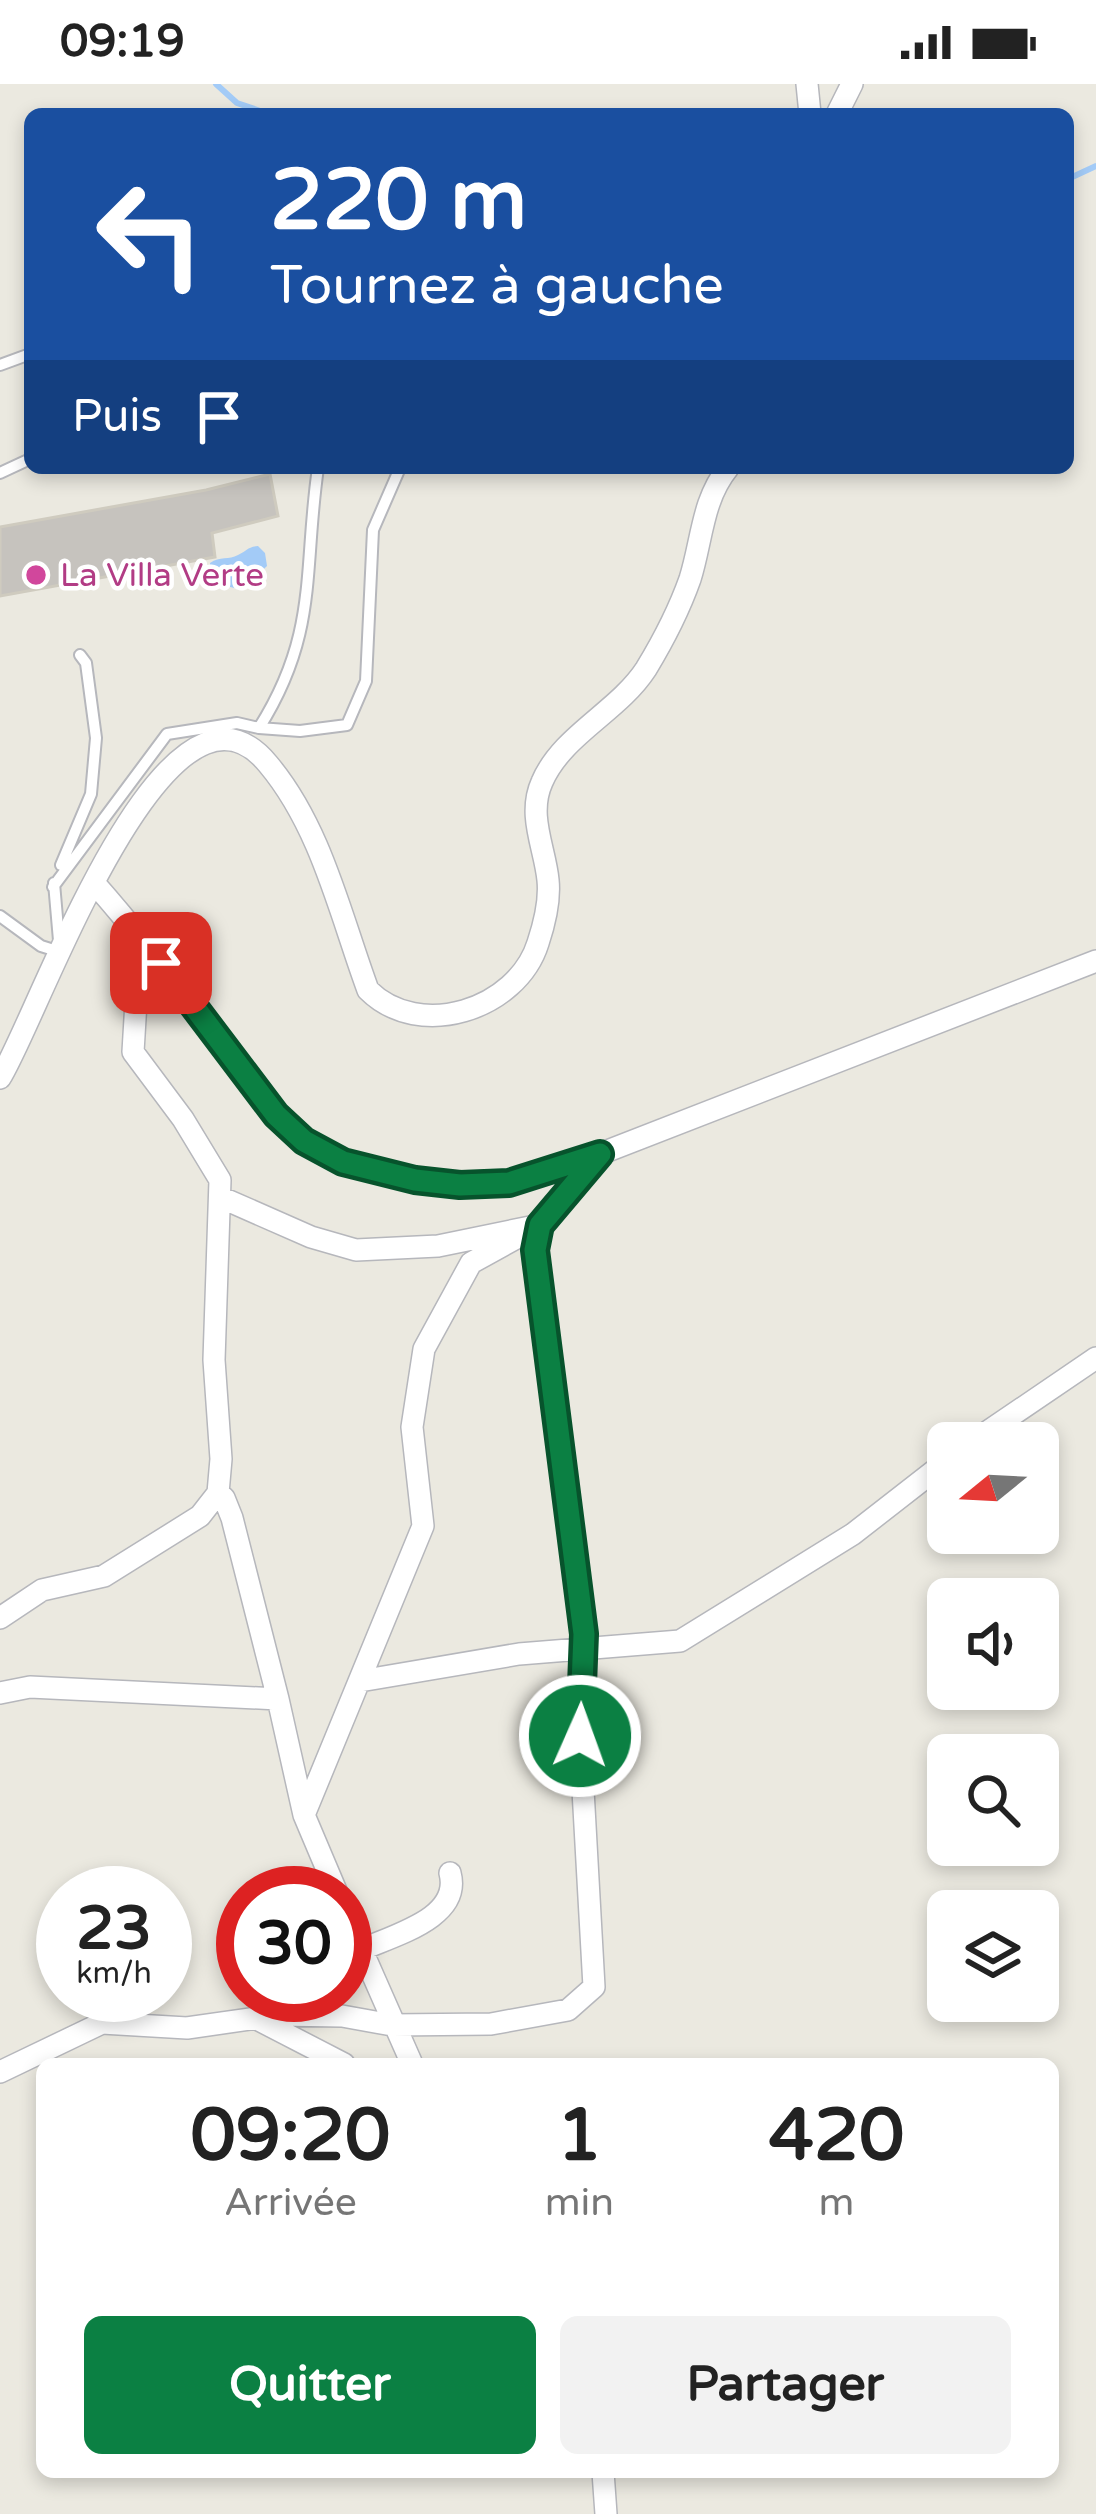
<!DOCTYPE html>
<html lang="fr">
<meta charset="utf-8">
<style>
body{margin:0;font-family:"Varela Round",sans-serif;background:#f2f2f2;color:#222;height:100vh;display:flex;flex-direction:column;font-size:45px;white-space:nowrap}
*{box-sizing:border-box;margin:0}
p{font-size:39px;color:#767676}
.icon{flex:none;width:66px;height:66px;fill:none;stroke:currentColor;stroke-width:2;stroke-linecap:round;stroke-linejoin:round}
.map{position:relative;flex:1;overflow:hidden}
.sheet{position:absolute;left:36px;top:1974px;width:1023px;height:420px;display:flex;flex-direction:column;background:#fff;border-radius:18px;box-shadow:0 6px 18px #0003}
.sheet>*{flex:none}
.hud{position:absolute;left:24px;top:24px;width:1050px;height:366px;border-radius:18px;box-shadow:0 6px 18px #0003;background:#1a4fa0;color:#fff;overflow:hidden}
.needle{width:78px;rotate:252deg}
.fabs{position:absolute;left:927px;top:1338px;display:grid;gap:24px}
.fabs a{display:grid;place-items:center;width:132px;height:132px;border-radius:18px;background:#fff;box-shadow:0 6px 18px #0003;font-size:60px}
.speed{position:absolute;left:36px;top:1782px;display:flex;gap:24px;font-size:60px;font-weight:700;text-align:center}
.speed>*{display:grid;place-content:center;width:156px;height:156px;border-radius:50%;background:#fff;box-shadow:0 6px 18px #0003;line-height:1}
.speed small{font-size:30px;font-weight:400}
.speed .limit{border:18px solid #d22;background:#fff;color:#111}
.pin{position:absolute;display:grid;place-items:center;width:102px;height:102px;color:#fff;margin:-51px;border-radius:24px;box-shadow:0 6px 18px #0006}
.me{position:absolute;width:132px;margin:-66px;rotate:2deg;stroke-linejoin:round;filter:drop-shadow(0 0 9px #0008)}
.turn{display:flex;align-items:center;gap:42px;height:252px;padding:0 48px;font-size:54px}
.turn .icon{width:156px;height:156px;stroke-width:2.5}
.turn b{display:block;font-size:84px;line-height:102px}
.then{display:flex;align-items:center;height:114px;padding:0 48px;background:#0003;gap:24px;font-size:45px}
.eta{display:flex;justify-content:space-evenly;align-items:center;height:204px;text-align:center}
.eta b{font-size:72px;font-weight:700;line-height:84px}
.button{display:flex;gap:24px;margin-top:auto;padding:24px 48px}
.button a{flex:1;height:138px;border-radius:18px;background:#0b8043;color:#fff;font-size:48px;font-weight:700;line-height:138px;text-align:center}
.button a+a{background:#f2f2f2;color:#222}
.status{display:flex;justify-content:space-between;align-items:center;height:84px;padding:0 60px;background:#fff;direction:ltr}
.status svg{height:33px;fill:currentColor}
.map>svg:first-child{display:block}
.water{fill:#a3cbf7}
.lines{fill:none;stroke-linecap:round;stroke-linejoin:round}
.stream{stroke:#a3cbf7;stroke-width:6}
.building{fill:#c6c3be;stroke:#cfcbbf;stroke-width:3}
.lane-casing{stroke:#b6b7bc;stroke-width:14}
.street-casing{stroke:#b6b7bc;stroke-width:24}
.lane{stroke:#fff;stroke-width:10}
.street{stroke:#fff;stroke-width:21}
.route-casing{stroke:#07532c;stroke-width:30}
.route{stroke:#0b8043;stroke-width:21}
.hotel-dot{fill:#d1479c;stroke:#fff;stroke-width:4.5}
.labels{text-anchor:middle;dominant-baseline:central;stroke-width:9;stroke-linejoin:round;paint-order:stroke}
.hotel-label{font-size:33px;fill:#b23c85;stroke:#fff;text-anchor:start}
</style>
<div class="status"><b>09:19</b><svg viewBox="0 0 49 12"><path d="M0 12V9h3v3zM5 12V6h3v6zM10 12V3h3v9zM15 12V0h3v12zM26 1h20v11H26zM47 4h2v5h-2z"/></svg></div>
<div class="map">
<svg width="1096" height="2430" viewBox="0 0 1096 2430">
<rect width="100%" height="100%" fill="#ebe9e0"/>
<path class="water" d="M258,462L265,469L267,482L242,506L211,498L210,479C220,472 229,476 238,471C247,467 247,463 258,462Z"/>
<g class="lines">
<path class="stream" d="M216,0L237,19L269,30
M1068,95L1096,82"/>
</g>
<path class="building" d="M270,390L278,432L212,449L215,473L0,512V443L206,406Z"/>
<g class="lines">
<defs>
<path id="lane" d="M0,281L30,270
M0,389L30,375
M259,644L300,647L347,641L366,597L373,446L400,384
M61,781L91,710L96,654L86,579L80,571
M53,803L167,650L237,639L259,644C319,549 303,486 318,384
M0,832L41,862L60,868L54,799"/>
<path id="street" d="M807,0L810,30
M837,30L852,0
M95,800C142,853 183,909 226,965C249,996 271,1031 302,1055C348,1091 455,1110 513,1098C533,1094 554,1086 574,1080L1096,877
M0,994C36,939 166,556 268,680C321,743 340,830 368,906C419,957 517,926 538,859C544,841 550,815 548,796C545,764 527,731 542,698C562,651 618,628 646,585C663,557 679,526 690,495C702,457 702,416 728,384
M220,1113L311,1153L356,1166L438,1162L540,1141L596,1074
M971,1359L1096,1274
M218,1409L224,1414L232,1434L278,1615
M0,1534L42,1506L104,1492L200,1432L218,1409L221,1375L214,1276L220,1096L183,1035L133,968L140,851
M360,1597L519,1570L680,1557L853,1450L948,1376
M0,1609L30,1603L278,1615L304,1731L337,1809
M304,1731L423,1442L412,1343L424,1265L471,1179L540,1141
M345,1828L412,1980
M361,1866C394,1851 462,1834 450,1789
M255,1934L344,1980
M0,1988L102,1939L187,1944L278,1931L342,1932L392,1941L491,1940L568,1926L594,1903L580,1652L584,1550L535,1166L540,1141
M603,2388L606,2430"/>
</defs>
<use href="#lane" class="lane-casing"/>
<use href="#street" class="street-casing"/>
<use href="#lane" class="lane"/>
<use href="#street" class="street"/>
</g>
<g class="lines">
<defs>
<path id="route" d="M161,879L276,1031L304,1057L343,1078L415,1096L460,1101L509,1099L600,1070L540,1141L535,1166L584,1550L580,1652"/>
</defs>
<use href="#route" class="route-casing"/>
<use href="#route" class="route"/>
</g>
<circle class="hotel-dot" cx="36" cy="491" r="12"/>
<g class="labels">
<g class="hotel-label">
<text x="60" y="491">La Villa Verte</text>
</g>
</g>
</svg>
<div class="fabs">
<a><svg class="needle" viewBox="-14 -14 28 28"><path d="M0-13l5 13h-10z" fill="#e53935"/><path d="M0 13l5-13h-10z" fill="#767676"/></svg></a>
<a><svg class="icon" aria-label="sound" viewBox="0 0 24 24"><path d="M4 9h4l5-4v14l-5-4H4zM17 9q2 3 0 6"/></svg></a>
<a><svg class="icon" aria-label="search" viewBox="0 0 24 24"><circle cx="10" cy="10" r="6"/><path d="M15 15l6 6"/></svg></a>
<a><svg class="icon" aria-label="layers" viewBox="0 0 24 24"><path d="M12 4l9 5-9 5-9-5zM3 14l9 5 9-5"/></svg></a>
</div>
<div class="speed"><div>23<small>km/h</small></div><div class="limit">30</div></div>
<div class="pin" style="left:161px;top:879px;background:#d93025"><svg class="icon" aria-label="arrive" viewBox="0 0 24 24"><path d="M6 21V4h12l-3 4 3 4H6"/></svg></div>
<svg class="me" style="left:580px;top:1652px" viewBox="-20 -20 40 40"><circle r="17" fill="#0b8043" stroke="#fff" stroke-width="3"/><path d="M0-11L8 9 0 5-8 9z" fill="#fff"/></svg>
<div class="hud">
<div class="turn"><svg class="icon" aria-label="left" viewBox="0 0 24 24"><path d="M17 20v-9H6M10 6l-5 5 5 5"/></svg><div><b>220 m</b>Tournez à gauche</div></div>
<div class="then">Puis<svg class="icon" aria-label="arrive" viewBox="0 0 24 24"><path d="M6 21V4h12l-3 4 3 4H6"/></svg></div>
</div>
<section class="sheet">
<div class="eta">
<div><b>09:20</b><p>Arrivée</p></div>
<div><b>1</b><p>min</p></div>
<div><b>420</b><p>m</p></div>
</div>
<div class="button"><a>Quitter</a><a>Partager</a></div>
</section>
</div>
